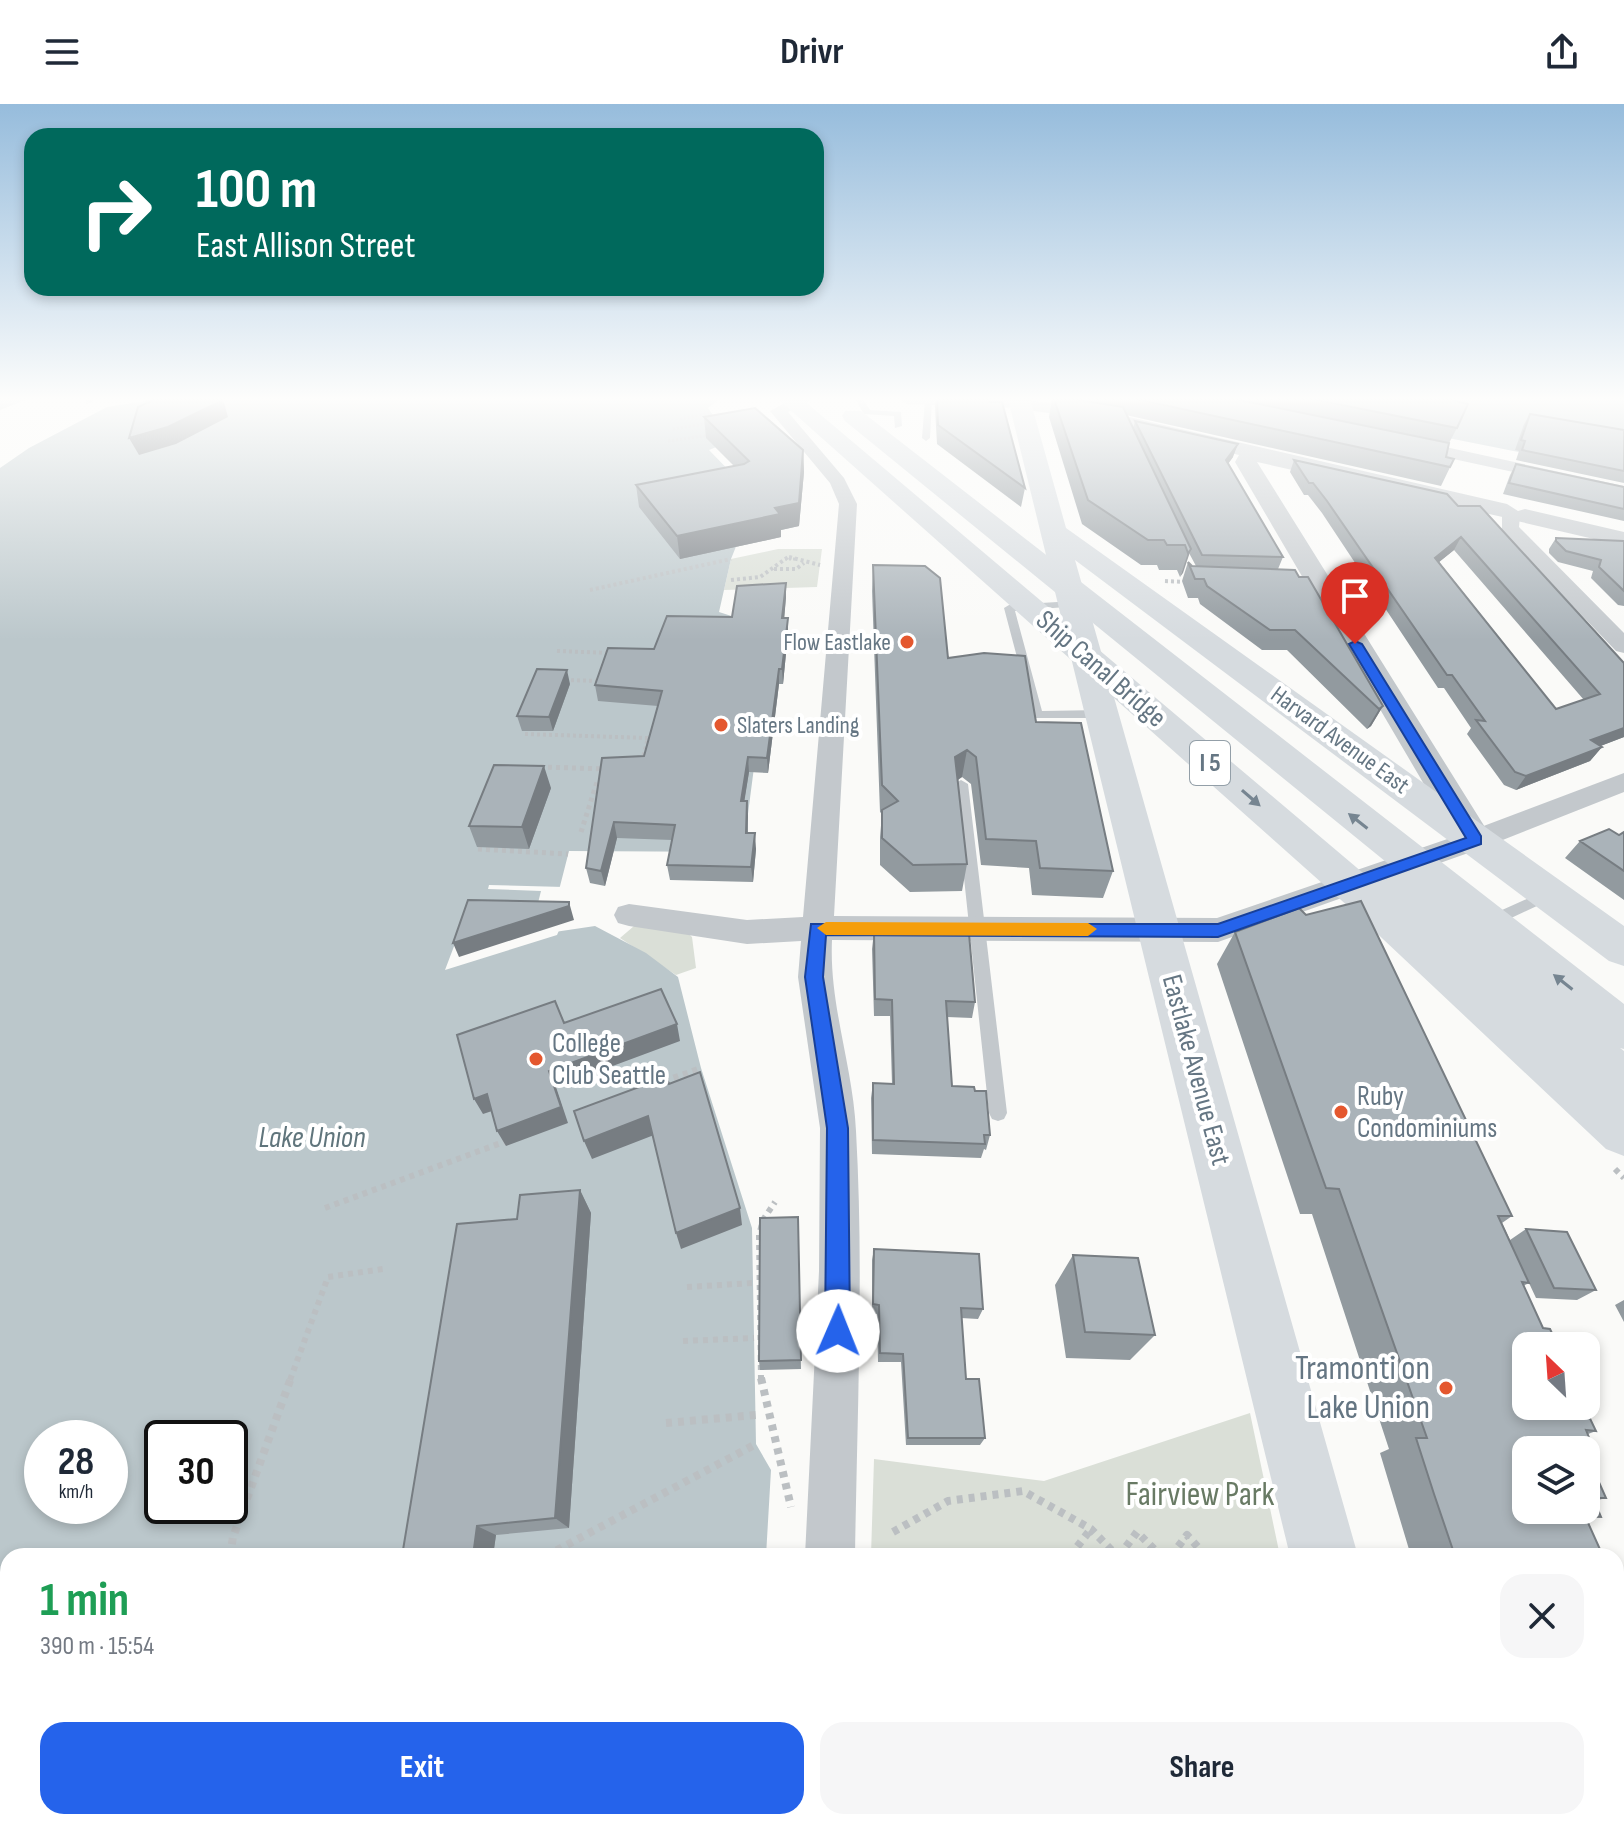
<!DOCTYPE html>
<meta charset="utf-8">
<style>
body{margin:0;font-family:"Sofia Sans Condensed",sans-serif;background:#f6f6f7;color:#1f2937;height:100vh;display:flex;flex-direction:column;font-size:30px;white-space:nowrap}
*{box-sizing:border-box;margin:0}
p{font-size:26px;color:#747a83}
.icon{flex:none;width:44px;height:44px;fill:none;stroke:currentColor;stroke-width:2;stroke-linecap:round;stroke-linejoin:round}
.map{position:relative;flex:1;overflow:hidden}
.side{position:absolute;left:0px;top:1444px;width:1624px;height:282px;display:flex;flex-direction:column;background:#fff;border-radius:24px 24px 0 0;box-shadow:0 4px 12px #0003}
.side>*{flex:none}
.top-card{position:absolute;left:24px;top:24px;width:800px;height:168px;border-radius:24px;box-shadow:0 4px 12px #0003;background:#00695c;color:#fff;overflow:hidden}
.needle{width:52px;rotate:335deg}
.fabs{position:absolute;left:1512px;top:1228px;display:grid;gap:16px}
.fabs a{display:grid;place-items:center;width:88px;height:88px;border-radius:16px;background:#fff;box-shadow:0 4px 12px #0003;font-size:40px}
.speed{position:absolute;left:24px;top:1316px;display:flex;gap:16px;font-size:40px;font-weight:700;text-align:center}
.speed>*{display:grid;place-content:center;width:104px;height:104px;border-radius:50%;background:#fff;box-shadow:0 4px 12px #0003;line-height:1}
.speed small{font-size:20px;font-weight:400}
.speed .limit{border:4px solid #111;border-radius:12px;background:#fff;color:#111}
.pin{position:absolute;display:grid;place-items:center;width:68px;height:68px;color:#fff;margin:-82px -34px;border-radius:50% 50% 50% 0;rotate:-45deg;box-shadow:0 0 8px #0007}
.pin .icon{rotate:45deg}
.me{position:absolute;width:88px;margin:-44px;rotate:1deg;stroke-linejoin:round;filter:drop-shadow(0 0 6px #0008)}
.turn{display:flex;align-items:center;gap:28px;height:168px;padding:0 40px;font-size:36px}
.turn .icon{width:104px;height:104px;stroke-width:2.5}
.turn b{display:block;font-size:56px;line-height:68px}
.round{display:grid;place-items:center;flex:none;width:84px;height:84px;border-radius:24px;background:#f6f6f7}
.head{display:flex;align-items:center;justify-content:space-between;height:136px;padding:0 40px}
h1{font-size:48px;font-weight:700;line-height:60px;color:#1e9e55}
.button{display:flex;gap:16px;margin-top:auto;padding:16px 40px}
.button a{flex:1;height:92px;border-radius:24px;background:#2563eb;color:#fff;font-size:32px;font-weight:700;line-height:92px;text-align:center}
.button a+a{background:#f6f6f7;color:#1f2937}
header{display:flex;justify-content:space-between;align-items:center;height:104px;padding:0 40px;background:#fff;font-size:36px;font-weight:700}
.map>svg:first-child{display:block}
.green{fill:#dadfd7}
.water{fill:#bbc7cb;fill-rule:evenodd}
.pier{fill:#fafaf8}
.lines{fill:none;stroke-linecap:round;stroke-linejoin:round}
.path-far4{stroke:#bbbfc2;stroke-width:3;stroke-dasharray:2 2;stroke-linecap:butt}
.path-far3{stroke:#bbbfc2;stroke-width:4;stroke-dasharray:3 3;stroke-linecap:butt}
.path-far2{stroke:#bbbfc2;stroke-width:5;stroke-dasharray:4 4;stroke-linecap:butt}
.path-far1{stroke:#bbbfc2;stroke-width:6;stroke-dasharray:5 5;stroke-linecap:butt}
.path{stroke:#bbbfc2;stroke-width:8;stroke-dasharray:6 6;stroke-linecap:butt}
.service{fill:#c3c8cc;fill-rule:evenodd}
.minor{fill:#c3c8cc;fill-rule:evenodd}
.tertiary{fill:#c3c8cc;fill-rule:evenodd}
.secondary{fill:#d6dbdf;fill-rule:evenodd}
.motorway{fill:#d6dbdf;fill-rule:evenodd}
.wall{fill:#929a9f;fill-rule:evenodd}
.shaded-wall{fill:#777d82}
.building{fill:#aab3b9;stroke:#777d82;stroke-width:2;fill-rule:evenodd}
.oneway{fill:#768591}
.route{fill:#2563eb;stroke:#184099;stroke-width:2}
.slow{fill:#f59e0b}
.poi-dot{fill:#e4572e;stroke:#fff;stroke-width:3}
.labels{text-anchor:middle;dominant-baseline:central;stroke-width:8;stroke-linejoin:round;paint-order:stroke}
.far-poi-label{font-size:24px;fill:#657683;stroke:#fff;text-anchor:end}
.far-street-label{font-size:24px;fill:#657683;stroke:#fff}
.shield{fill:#fff;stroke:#939fa8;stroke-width:2}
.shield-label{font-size:26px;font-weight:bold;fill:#657683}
.street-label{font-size:28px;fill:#657683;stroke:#fff}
.poi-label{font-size:28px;fill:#657683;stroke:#fff;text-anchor:start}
.water-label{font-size:30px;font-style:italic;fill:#60757c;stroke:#fff}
.near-poi-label{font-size:34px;fill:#657683;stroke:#fff;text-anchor:end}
.near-park-label{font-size:34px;fill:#687a64;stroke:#fff}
</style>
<header><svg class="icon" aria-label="menu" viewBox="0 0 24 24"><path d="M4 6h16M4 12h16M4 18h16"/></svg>Drivr<svg class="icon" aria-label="share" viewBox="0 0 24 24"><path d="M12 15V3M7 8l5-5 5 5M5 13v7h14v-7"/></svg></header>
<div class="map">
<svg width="1624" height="1725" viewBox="0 0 1624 1725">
<rect width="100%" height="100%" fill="#fafaf8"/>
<path class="green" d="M778,445H822L817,483L724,486L731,455Z
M634,822L685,826L692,833L696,864L676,871L620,834Z
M1250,1309L1280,1452H871L874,1355L1044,1377Z
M862,1718H1336L1338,1725H862Z"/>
<path class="water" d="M158,295H719L708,304L731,337L709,346L745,383L749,410L731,455L719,508L772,525L743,748L569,747L548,829L595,822L646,849L678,873L701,964L752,1124L756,1340L771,1366L766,1452H8V1718H754V1725H0V364L29,344L107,303ZM42,1334H110V1402H42ZM162,1334H230V1402H162Z
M1253,295H1624V369Z"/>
<path class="pier" d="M489,781L564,783L553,825L560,824L557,831L445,866L467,808L535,811L541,787L488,785Z"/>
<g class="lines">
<path class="path-far4" d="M680,315L711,309
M673,325L711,319
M668,337L710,331
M785,455H797"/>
<path class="path-far3" d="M789,453L820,461
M774,465H796L804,459
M731,476L760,473L788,453
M1165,477L1187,478
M590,486L731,455
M557,547L611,549
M565,576L603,577
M525,630L648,634L642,657"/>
<path class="path-far2" d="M540,663L606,665
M581,728L597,678
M478,745L568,750"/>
<path class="path-far1" d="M664,977L701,964
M1615,1065L1624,1074
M325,1104L509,1036
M687,1183L753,1179
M683,1237L754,1234
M290,1276L328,1173L383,1165
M761,1276L759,1131L763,1116L775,1098"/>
<path class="path" d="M761,1274L791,1403
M666,1319L756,1311
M893,1428L948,1397L1023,1387L1091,1425L1117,1452
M230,1452L233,1433L291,1274
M546,1452L756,1340
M1070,1452L1091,1425
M1119,1452L1137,1428L1161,1452
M1171,1452L1187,1431L1206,1452"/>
<path class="service" d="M85,295H93V298L86,300Z
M855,295H863L870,306L901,308L902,322L895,324L894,312L864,310Z
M932,295L930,334L926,337L922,334L925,296Z
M1074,497L1078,498V502L1015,507L1042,607L1102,606L1108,610L1102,614H1033L1004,504L1009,501Z
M961,676L968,680L1007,1009L1004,1015L998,1017L992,1015L989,1009L954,680Z
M1549,785L1554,786L1556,790L1554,794L1492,823H1482L1479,819L1482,815Z"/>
<path class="minor" d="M792,295H813L788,308L844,374L857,400L834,812L1217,814L1465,729L1624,669V688L1485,743L1218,838L832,836C829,901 853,962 856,1027C864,1169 857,1311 855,1452H805L819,1167L820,1024L798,873L801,837L747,840L629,822L618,819L614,811L618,803L629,800L747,816L803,813L839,400L830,379L770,307Z
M899,295H1023L1028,299L1020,304L907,300Z
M1404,334L1624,382V392L1398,343V335Z
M1511,405L1520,411L1519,423L1624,529V549L1616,547L1502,428V411Z
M790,1718H846V1725H790Z"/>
<path class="tertiary" d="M0,295H28L0,306Z
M1013,295L1077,301L1507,400L1518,407L1525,405L1624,428V442L1517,417L1513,412L1507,414L1257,358L1493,736L1488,745L1475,748L1462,745L1235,358L1239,351L1077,313L1020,305L1013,303L1010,299Z"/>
<path class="secondary" d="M1008,295H1030L1066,424L1624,822V862L1609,857L1075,456L1358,1452H1290Z
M1356,1718H1434L1436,1725H1358Z"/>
<path class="motorway" d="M778,295H802L1369,774L1374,766L1391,762L845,317L842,312L845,307H861L1624,900V945L1620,944L1624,947V1052L1606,1045L1350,804Z"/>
</g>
<path class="wall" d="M935,295H988L1025,384L1021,403L937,340L935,304Z
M1052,295H1449L1457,324L1449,339L1446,353L1454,355L1441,382L1126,311L1133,325L1135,317L1233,353L1228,360L1283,453L1278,465L1383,602L1371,622L1367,625L1287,546H1262L1200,500L1198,494H1188L1182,477L1188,458L1192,462H1196L1189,449L1180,473L1177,466H1159L1157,461H1141L1082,420L1049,313Z
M1530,310L1624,326V379L1516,356L1519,347L1515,346L1524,320Z
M704,313L803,346L804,368L799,422L781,426V433L680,455L639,403L636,381L734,362L706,334Z
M1294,356L1458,402L1624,559V633L1600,642L1602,643L1590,657L1516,686L1504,681L1467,630L1471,624L1444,584H1438L1322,409L1308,391H1304L1290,368ZM1454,446L1584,596L1556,605L1439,458Z
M1516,360L1624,383V417L1503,390L1510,371Z
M1556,434L1624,437V502L1618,501L1591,474L1593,467L1558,458L1549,449V445Z
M873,461L948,554L1036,618L1113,767L1103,794L1032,791L1029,764L981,761L971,680L962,673L958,676L967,760L962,787L910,788L880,761V733L882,710L880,708L872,487Z
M786,493L784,514H788V529L783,580H779L768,669L749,668L744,697H747L748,729L756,745L753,778L670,776L667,761L672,736L617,734L605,782L590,779L586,764L644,652L658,602L598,597L595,581L654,545L732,513Z
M570,580L553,627H522L517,612Z
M551,684L529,745L477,743L469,722Z
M1624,728V796L1565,754L1580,737L1619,731Z
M874,828L975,898L972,914L947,913L952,982L975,987L990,1031L986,1046L984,1045L981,1054L872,1050L871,994L873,979L892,980L890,912H874L872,845Z
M1235,828L1512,1112L1502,1119L1510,1136L1526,1125L1596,1186L1577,1196L1536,1194L1529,1179L1523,1182L1543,1224L1596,1327L1588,1330L1592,1341L1584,1344L1606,1394L1594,1397L1601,1413L1587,1416L1603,1452H1411L1380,1349L1389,1345L1312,1110H1300L1217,860Z
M580,1086L591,1109L569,1424L496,1431L493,1452H402L517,1115Z
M798,1113L801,1265L760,1266L759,1257Z
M874,1145L983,1205L978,1215L961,1214L966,1275L985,1334L980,1341H906L901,1258H878L877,1210H872V1156Z
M1073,1151L1155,1231L1130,1256L1066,1254L1055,1181Z
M1624,1196V1218L1615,1201Z
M1496,1718H1616L1624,1725H1499Z"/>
<path class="shaded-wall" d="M220,295H223L228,313L176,340L139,351L129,334Z
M1238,340L1233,353L1221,369L1226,356Z
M803,346L804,368L799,422L781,426V433L680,455L677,432L775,404Z
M1461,433L1454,446L1428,467L1435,454Z
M1191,445L1183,469L1180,473L1188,449Z
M786,479V493L783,529L782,514Z
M788,514V529L783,580L782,565Z
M779,565V580L768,669L767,654Z
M567,566L570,580L553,627L549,613Z
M1383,602L1371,622L1367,625L1379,605Z
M1624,624V633L1580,650L1591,636Z
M1602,643L1590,657L1516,686L1526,672Z
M967,646L962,673L951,680L955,653Z
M748,653L749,668L742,712L741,697Z
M544,662L551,684L529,745L522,723Z
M747,697L748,712L747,744L746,729Z
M614,718L617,734L605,782L601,767Z
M755,729L756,745L753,778L751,763Z
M569,798L574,816L459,853L453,839Z
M677,920L680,937L556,983L568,1019L506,1042L497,1027L549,967Z
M487,990L495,1006L483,1010L474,995Z
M648,1012L654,1031L592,1055L584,1037Z
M580,1086L591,1109L569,1424L555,1414Z
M740,1104L742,1121L681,1145L676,1129Z
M477,1422L496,1431L493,1452H473Z"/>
<path class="building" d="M155,295H220L221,297L168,323L129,334L138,303Z
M937,295H988L989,298H1002L1025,384L938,321Z
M1054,295H1073L1123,303L1191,445L1188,449L1185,441H1167L1164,436H1148L1088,396Z
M1136,295H1235L1449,339L1446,353L1454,355L1450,363Z
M1312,295H1449L1468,300L1457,324Z
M755,304L803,346L799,399L775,404L780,410L677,432L636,381L744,360L749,357L704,313Z
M1530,310L1624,326V367L1522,346L1525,337L1521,336Z
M1135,317L1238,340L1226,356L1283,453L1202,451Z
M1294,356L1447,390L1458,402H1480L1624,559V624L1591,636L1602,643L1526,672L1515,668L1476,616L1485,617L1452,571H1447L1327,397L1313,379H1309ZM1461,433L1600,590L1556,605L1435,454Z
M1516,360L1624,383V405L1509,379Z
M1556,434L1624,437V487L1599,463L1601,456L1566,447L1556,437Z
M1188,458L1192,462L1295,466L1299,473H1308L1383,602L1379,605L1295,526H1270L1207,482L1204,475H1195Z
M873,461L925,462L940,474L948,554L984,549L1025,552L1036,618L1081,619L1113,767L1040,764L1036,737L986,735L976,653L967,646L955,653L967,760L913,761L882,734V706L898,697L882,681Z
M786,479L782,514H788L782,565H779L767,654L748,653L741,697H747L746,729H755L751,763L667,761L675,721L614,718L601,767L586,764L602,654L644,652L662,587L595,581L608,544L654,545L667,512L732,513L737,482Z
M537,565L567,566L549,613L517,612Z
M494,661L544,662L522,723L469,722Z
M1609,725L1619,731L1624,728V767L1580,737Z
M468,796L569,798V802L453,839Z
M1361,797L1512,1112H1498L1529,1179L1522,1178L1543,1224L1550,1225L1558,1242H1526V1302H1584L1596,1327L1586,1326L1592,1341H1582L1585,1346H1526V1406H1586V1349L1606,1394H1593L1601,1413L1585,1412L1603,1452H1455L1434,1390L1416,1334H1427L1339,1085L1326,1084L1235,828L1299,804L1306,811Z
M874,828L969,830L975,898L946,897L952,982L974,983L975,987H986L990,1031H984L985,1040L873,1036V979L894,980L892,896L875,895Z
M661,885L677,920L549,967L561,1003L497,1027L487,990L474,995L457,931L555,897L564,919Z
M700,968L740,1104L676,1129L648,1012L584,1037L574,1007L666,973L669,980Z
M580,1086L555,1414L477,1422L473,1452H402L457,1120L517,1115L520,1091Z
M798,1113L801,1256L759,1257L760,1114Z
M1526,1125L1567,1128L1596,1186L1554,1184Z
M874,1145L979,1150L983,1205L961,1204L966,1275H979L985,1334H908L903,1250L880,1249L879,1201L873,1200Z
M1073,1151L1138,1154L1155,1231L1085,1228Z
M1616,1569H1624V1725H1550L1547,1718H1616Z"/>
<defs><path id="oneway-solid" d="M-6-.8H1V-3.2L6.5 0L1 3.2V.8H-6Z" transform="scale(2)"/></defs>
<g class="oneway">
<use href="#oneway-solid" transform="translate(1251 694) rotate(41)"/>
<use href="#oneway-solid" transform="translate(1358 717) rotate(-142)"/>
<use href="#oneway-solid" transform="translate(1563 878) rotate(-142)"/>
</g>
<linearGradient id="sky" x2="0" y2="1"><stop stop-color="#96bcdc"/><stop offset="0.55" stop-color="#fdfdfc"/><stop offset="1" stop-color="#fdfdfc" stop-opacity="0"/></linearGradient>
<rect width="1624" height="536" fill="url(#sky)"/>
<path class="route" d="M1355,537L1362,540L1481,732V740L1218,833L826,831L823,873L848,1024L850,1227L846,1236L838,1239L829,1236L825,1227L827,1024L805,873L811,820H1218L1466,734L1349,540Z"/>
<path class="slow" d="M826,818L1088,819L1097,825L1088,832L826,831L817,824Z"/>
<g class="poi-dot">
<circle cx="907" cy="538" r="8"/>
<circle cx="721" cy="621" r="8"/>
<circle cx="536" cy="955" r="8"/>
<circle cx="1341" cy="1008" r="8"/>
<circle cx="1446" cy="1284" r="8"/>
</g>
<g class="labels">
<g class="far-poi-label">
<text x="891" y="538">Flow Eastlake</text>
<text x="737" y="621" text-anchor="start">Slaters Landing</text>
</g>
<g class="far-street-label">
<text transform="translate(1340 636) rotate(36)">Harvard Avenue East</text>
</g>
<rect class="shield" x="1190" y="637" width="40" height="44" rx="6"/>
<g class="shield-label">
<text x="1210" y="659">I 5</text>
</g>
<g class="street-label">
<text transform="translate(1101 565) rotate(41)">Ship Canal Bridge</text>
<text transform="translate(1196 966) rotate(75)">Eastlake Avenue East</text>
</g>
<g class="poi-label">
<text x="552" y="939">College<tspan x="552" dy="32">Club Seattle</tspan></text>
<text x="1357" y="992">Ruby<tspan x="1357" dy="32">Condominiums</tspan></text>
</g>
<g class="water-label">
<text x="312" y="1034">Lake Union</text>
</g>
<g class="near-poi-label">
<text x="1430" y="1264">Tramonti on<tspan x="1430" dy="39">Lake Union</tspan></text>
</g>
<g class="near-park-label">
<text x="1200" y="1390">Fairview Park</text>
</g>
</g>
</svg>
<div class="fabs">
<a><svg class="needle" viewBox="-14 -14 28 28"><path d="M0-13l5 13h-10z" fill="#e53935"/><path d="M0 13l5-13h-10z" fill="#747a83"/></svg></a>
<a><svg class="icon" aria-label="layers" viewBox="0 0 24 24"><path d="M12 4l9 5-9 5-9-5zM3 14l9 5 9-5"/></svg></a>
</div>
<div class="speed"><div>28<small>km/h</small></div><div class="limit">30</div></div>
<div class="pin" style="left:1355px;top:540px;background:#d93025"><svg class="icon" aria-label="arrive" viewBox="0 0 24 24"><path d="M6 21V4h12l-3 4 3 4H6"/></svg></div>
<svg class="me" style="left:838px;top:1227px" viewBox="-20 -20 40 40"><circle r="19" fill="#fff"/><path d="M0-13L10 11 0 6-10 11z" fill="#2563eb"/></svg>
<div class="top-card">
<div class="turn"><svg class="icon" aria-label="right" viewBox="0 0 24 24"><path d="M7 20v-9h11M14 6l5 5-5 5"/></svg><div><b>100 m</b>East Allison Street</div></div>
</div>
<section class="side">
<div class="head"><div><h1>1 min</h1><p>390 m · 15:54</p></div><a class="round"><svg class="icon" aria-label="close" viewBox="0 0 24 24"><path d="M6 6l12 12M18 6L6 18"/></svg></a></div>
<div class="button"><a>Exit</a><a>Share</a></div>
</section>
</div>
